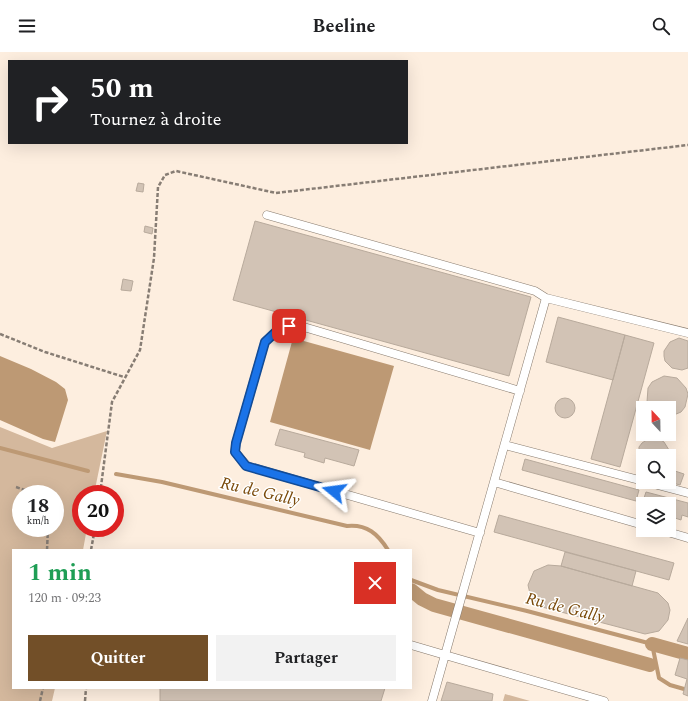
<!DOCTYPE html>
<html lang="fr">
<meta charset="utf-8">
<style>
body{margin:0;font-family:Spectral,serif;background:#f2f2f2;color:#202124;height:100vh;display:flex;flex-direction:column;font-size:15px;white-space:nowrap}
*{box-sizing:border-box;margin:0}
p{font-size:13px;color:#757577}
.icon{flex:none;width:22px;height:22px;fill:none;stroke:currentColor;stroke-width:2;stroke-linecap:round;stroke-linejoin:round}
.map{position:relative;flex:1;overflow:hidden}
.side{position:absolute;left:12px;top:497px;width:400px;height:140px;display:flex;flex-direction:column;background:#fff;border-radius:0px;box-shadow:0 4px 16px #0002}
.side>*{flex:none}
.guide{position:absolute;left:8px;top:8px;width:400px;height:84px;border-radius:0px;box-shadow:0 4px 16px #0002;background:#202124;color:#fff;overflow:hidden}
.needle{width:26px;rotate:338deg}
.controls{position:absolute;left:636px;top:349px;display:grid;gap:8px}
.controls a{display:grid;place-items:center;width:40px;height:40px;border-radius:0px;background:#fff;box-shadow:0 4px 16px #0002;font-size:20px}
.speed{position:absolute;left:12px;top:433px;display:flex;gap:8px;font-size:20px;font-weight:700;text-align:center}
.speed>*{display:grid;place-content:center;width:52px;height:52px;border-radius:50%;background:#fff;box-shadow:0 4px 16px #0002;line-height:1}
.speed small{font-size:10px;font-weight:400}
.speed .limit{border:6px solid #d22;background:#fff;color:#111}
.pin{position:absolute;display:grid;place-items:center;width:34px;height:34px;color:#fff;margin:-17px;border-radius:8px;box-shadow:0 2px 6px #0006}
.me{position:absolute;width:44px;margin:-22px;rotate:286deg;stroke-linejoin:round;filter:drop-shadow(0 0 3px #0008)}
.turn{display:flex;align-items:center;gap:14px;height:84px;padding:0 16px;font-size:18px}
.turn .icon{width:52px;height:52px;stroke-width:2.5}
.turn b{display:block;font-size:28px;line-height:34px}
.round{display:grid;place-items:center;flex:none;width:42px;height:42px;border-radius:0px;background:#f2f2f2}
.summary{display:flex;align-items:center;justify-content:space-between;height:68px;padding:0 16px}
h1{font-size:24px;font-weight:700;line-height:30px;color:#1e9e55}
.primary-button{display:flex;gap:8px;margin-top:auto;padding:8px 16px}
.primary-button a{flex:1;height:46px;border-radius:0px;background:#724f28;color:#fff;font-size:16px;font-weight:700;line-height:46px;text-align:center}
.primary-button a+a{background:#f2f2f2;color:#202124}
header{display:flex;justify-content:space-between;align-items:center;height:52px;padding:0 16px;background:#fff;font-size:18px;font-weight:700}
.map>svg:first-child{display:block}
.green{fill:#d4b89d;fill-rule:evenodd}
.water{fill:#bd9974}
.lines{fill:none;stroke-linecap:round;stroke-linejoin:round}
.stream{stroke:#bd9974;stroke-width:4}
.canal{stroke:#bd9974;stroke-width:14}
.building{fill:#d2c3b5;stroke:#b8aa9c}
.service-casing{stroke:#887b6e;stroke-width:9}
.path{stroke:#877d74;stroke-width:2.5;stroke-dasharray:4 2;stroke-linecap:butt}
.service{stroke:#fff;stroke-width:8}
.route-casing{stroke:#114b97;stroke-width:10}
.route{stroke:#1a73e8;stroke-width:7}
.labels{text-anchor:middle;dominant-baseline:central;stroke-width:3;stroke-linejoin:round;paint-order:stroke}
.water-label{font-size:17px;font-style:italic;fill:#7a4a0a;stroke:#fff}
</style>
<header><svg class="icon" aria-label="menu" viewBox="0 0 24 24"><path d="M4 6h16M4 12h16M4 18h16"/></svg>Beeline<svg class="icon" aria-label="search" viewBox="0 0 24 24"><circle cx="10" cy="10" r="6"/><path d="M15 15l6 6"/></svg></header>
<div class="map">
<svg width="688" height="649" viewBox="0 0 688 649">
<rect width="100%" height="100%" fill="#fdeedf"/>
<path class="green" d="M0,375L52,396L107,379L94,442H81V476H87L83,498H13V636H55L52,649H0ZM21,442H55V476H21Z
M505,642L530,649H503Z"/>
<path class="water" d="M293,286L394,314L370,398L270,370Z
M0,304L31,317L56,330L65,337L68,348L55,390L43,387L0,368Z"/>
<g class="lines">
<path class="stream" d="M0,396L88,419
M116,422L162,430L347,474C367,472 378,482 388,498
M411,528L438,538L527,559L652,592L659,626L670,633L684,637"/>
<path class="canal" d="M411,538L422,547L434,553L650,613
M652,592L688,602"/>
</g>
<path class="building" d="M138,131L144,132L143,140L136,139Z
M255,169L531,245L509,324L233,248Z
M145,174L153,176L152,182L144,180Z
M123,227L133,229L131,239L121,238Z
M558,265L625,283L613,328L546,310Z
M625,283L654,291L620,415L591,407Z
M679,286L688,289V316L682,318L672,316L665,309L664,304V299L670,290Z
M664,324L677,326L686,336L688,342L685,355L681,360L669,365V356H650L647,350L648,336L652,330Z
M555 356a10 10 0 1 1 20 0a10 10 0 1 1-20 0Z
M280,377L359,398L354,414L325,406L324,411L304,405L305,401L275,393Z
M651,385H656L664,390L669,398V403L643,404V411L639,406V395L642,391Z
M525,407L639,438L636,449L522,418Z
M669,417L684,422L680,433L669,430Z
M646,440L688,451V465L682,463L681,468L669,464V452H642Z
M499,463L674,511L669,528L494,480Z
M565,500L636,519L632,534L561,514Z
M548,513L561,514L658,541L668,551L670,558L668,568L659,579L645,582L542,555L531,546L528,533L534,519Z
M688,566V592L677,589Z
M680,606L688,608V644L683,642L687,627L675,623Z
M447,630L493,642L492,649H441Z
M160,636H385L381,649H160Z"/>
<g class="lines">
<defs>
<path id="service" d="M267,163L535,239L546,246L688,281
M546,246L445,603L604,649
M505,393L643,429
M494,430L643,473
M646,430L688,441
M661,478L688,486
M480,481L247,414L235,400L236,391L265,290L280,276L297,273L520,339
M411,593L445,603L432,649"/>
</defs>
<use href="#service" class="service-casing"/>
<path class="path" d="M0,282L45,300L124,325
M16,435L36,442
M100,442L112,350L140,298L154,206L158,135L165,123L176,119L276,141L688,93
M47,498L48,476
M91,498L95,476
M40,649L43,636
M85,649L86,636"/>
<use href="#service" class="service"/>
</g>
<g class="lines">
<defs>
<path id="route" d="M289,274L280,276L265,290L236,391L235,400L246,414L334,439"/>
</defs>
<use href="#route" class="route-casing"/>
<use href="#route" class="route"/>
</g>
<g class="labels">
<g class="water-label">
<text transform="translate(260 440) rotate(13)">Ru de Gally</text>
<text transform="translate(565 556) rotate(14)">Ru de Gally</text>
</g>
</g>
</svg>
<div class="controls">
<a><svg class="needle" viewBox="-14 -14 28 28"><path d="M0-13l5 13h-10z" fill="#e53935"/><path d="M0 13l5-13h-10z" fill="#757577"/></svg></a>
<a><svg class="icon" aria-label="search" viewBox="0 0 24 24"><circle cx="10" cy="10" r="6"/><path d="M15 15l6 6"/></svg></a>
<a><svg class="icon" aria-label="layers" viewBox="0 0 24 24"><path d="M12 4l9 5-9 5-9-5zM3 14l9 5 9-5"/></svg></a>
</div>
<div class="speed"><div>18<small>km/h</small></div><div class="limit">20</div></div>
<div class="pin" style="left:289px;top:274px;background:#d93025"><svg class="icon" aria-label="arrive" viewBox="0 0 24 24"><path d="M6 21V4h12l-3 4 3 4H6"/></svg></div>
<svg class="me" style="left:334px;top:439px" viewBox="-20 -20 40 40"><path d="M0-17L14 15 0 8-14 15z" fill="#1a73e8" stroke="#fff" stroke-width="4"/></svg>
<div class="guide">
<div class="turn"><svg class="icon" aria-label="right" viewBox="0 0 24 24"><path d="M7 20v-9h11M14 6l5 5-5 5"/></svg><div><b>50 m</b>Tournez à droite</div></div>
</div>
<section class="side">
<div class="summary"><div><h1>1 min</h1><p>120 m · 09:23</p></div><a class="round" style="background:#d93025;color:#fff"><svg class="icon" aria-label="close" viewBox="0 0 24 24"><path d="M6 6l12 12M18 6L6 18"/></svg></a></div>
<div class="primary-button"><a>Quitter</a><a>Partager</a></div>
</section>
</div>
